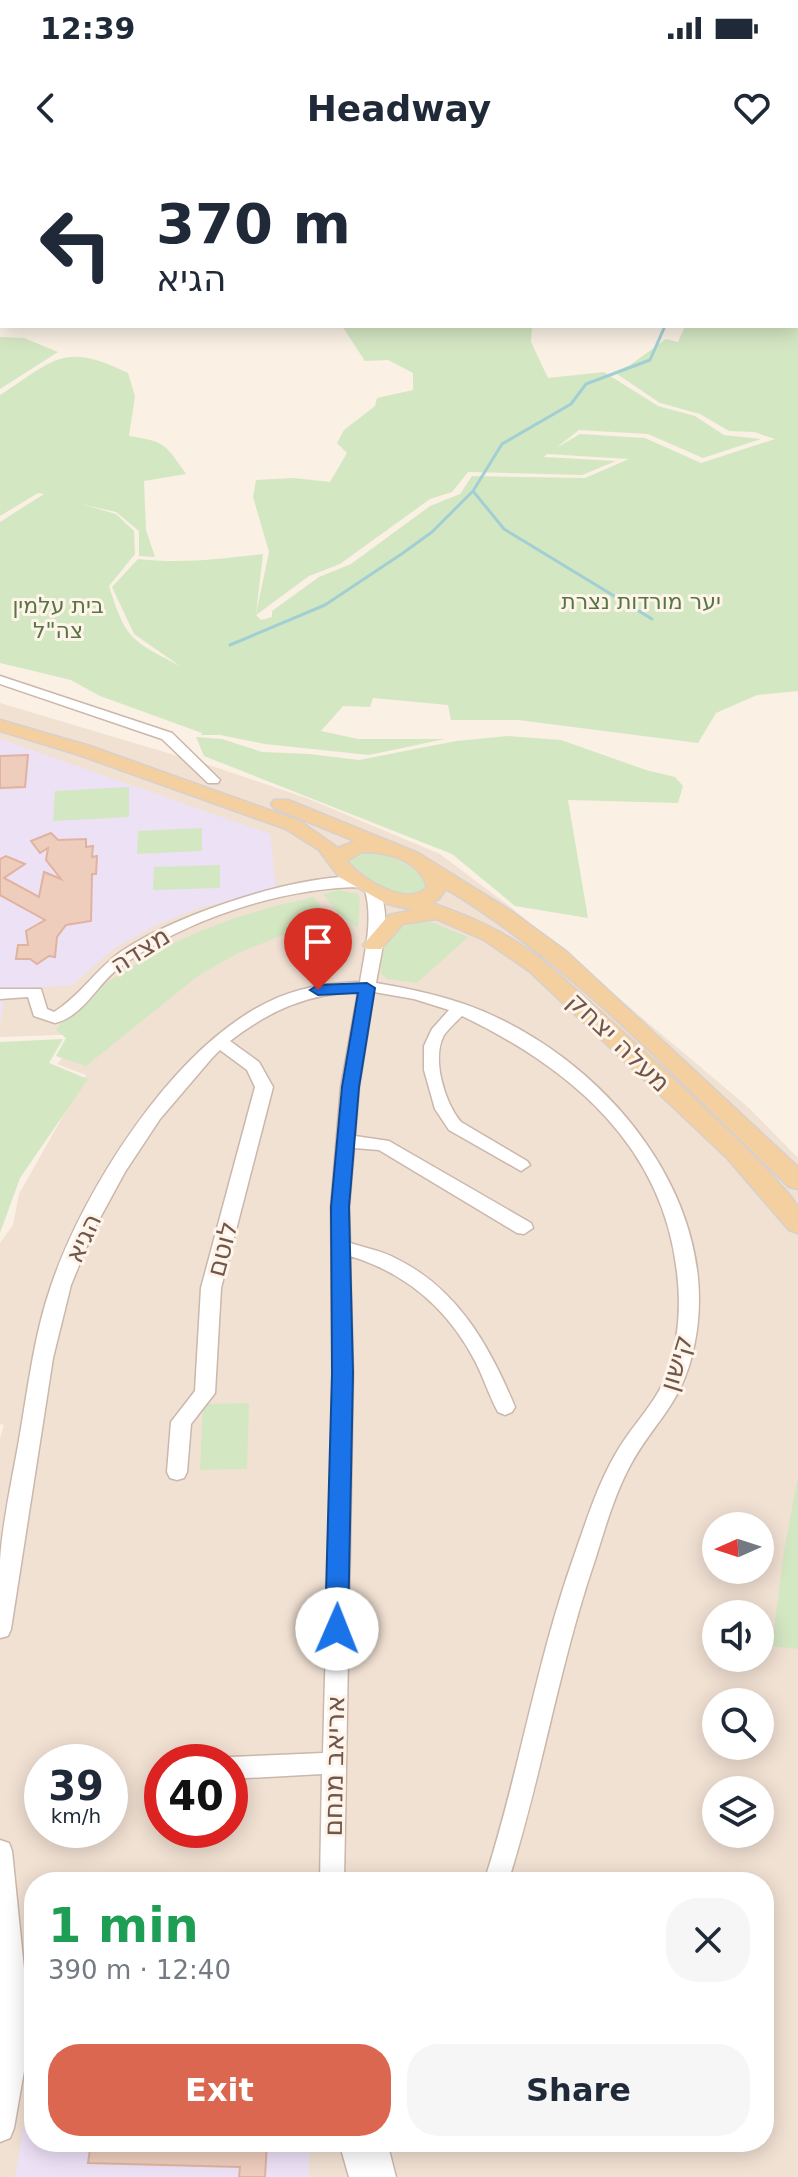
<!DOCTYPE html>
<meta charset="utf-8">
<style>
body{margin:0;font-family:"DejaVu Sans",Heebo,sans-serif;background:#f6f6f7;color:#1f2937;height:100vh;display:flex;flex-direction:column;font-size:30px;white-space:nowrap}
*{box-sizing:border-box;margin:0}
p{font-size:26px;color:#747a83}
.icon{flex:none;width:44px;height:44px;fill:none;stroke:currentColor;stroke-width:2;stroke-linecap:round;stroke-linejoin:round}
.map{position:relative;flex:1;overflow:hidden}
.panel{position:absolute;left:24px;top:1712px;width:750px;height:280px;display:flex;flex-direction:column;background:#fff;border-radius:32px;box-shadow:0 4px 20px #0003}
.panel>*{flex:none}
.hud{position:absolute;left:0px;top:0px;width:798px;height:168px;box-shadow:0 4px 20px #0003;background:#fff;color:#1f2937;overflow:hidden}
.needle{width:52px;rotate:267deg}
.fabs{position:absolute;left:702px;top:1352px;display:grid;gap:16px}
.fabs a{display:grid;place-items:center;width:72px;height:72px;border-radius:50%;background:#fff;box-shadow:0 4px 20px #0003;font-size:40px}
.speed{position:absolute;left:24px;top:1584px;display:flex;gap:16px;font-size:40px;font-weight:700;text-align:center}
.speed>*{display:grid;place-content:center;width:104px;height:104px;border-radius:50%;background:#fff;box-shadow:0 4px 20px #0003;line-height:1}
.speed small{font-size:20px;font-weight:400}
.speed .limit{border:12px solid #d22;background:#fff;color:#111}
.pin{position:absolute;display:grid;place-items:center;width:68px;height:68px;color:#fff;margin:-82px -34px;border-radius:50% 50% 50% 0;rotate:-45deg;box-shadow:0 0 8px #0007}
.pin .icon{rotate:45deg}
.me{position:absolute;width:88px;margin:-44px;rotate:1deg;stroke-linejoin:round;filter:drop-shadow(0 0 6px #0008)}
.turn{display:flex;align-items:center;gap:28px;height:168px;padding:0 24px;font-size:36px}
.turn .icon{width:104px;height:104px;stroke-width:2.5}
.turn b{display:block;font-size:56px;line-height:68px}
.round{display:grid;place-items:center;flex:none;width:84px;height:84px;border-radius:32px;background:#f6f6f7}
.head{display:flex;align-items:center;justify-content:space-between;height:136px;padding:0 24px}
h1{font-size:48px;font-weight:600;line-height:60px;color:#1e9e55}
.button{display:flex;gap:16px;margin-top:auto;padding:16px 24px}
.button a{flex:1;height:92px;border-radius:32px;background:#dc6751;color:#fff;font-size:32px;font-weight:600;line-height:92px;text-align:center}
.button a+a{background:#f6f6f7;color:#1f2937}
.status{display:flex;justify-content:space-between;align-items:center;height:56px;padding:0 40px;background:#fff;direction:ltr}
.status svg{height:22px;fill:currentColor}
header{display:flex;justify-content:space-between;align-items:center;height:104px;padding:0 24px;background:#fff;font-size:36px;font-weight:600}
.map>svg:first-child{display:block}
.residential{fill:#f1e1d3;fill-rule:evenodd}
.education{fill:#ede1f6}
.green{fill:#d4e7c3;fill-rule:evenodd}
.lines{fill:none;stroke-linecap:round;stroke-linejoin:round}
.stream{stroke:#a1cfd3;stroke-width:3}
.building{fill:#eecdbd;stroke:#dfb39f;stroke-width:2}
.minor-casing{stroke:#cbb7ab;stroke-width:3}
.major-casing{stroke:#d7d0cd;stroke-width:3}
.minor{fill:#fff;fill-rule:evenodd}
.major{fill:#f4cfa0;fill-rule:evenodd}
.route{fill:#1a73e8;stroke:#114b97;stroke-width:2}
.labels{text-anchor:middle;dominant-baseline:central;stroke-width:6;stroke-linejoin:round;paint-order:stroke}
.far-park-label{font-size:22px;fill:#567644;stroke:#fef4e9}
.street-label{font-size:26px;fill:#71564b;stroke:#fef4e9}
</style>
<div class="status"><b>12:39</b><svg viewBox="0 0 49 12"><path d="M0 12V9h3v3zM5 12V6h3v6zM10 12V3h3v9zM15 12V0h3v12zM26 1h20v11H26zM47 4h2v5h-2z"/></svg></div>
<header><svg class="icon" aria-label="back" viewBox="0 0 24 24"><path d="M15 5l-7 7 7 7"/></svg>Headway<svg class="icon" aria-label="heart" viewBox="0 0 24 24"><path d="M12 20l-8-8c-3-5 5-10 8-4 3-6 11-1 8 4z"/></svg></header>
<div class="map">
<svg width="798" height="2017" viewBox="0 0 798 2017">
<rect width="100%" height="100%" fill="#faf0e4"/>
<path class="residential" d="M0,543L218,608L309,639L440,694L513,749L749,948L798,998V2017H0V1279L4,1265L0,1264V1083L13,1065L19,1034L86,915L57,904L85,874L0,877ZM716,1366H760V1410H716ZM716,1454H760V1498H716ZM716,1542H760V1586H716ZM42,1602H110V1670H42ZM162,1602H230V1670H162ZM716,1630H760V1674H716ZM34,1722H764V1982H34Z"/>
<path class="education" d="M0,579L270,674L276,728L196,749L154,766L113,789L72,825L5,829L0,867Z
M34,1909V1982H309V2017H15Z"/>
<path class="green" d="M476,0H798V531L757,535L716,553L698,583L518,560H451L448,545L373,538L370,547L343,546L321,571L358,579H445L369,595L265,584L220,575H201L202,573L100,536L71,520L0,503V362L44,334L38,333L0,356V235C54,200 64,181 128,213L135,236L129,276C165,281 166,285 186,314L144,321L146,370L155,397L139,396V371L116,352L81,344L116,354L134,371L135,394L109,426C126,480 131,480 180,506L134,474L112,427L138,399C181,404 220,399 263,394L256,454L269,392L253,337L256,320L294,318L330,322L347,293L337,283L344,270L375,246L377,238L413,230V213L388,200L365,201L342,166H532L531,182L548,218L604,212L658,246L695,256L724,275L761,279L703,298L648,274L579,270L556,288L580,274L645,278L701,303L775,279L754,272L729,271L700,254L660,243L614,212L630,205L666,179L678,182L685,166H796V2H467ZM547,294L629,299L585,318L472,316L460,334L430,346L351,404L319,417L272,451V457L261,460L256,455L309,416L340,404L430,339L452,332L468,312L582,315L616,301L544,297Z
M0,177L24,178L58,192L0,229Z
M508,576L561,580L646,610L675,617L683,626L678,643L568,640L588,758L515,746L452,694L204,596L196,577L222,579L262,592L309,594L359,600L456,581Z
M129,627V657L53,661L55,631Z
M202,668V691L137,694L138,671Z
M364,691C388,694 411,703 427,722C418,755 362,716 349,702V699Z
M220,705V728L153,730L154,707Z
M339,730L358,734L360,739L358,768L339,754L323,734Z
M314,737L327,757L236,794L198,816L86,906L56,896L66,878L56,870C72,844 95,830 120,814C181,774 243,752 314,737Z
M431,762L468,777L417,823L387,819L381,813C382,777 394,763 431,762Z
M63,879L49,903L88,919L20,1018L0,1073V882Z
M249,1243L247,1309L200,1310L203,1244Z
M798,1317V1489L772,1486L784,1390Z"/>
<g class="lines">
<path class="stream" d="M421,0L427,2
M473,331L504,369L652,459
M230,485L325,445L403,393L432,372L473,331L502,284L571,244L586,224L650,200L665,166"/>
</g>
<path class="building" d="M28,595L25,627L0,628V596Z
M51,673L58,680L86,679V687L93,686L92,697L97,696L96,714H92L91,761L66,765L57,777L55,797L49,796L37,804L30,799H16L18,785H28L26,771L45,760L0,735V699L6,696L25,704L4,718L39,737L44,712L61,719L46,700L48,688L40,693L31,681Z
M91,1982H267L265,2017H239L240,2007L88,2003Z"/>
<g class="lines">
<defs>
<path id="minor" d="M459,0H471L472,1L461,2Z
M479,0H488L490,2H481Z
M796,67H798V73H796Z
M0,516L172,573L220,620L218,623H208L162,579L0,524Z
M342,717L367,720L369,724L376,725C394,752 381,792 376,823C406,828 435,834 464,844C602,892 733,1045 691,1199C678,1247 653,1264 631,1304C615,1333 605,1368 595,1400C559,1505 542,1616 508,1722H484C519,1615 536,1502 574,1396C586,1362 597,1326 615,1295C631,1266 655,1245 667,1214C679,1181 681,1146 677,1112C663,986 571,908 462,856C456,862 449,868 444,875C431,899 445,943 461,962L527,1001L530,1005L521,1011L449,970L435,949L424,910V886L432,869L449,850L414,839L374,832L359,927L355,976L389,981L531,1063L533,1068L524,1074L517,1073L379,990L354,988L349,1047L350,1083C366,1088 383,1091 397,1099C458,1129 490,1187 515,1247L512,1252L505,1255L498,1252C489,1236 484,1218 475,1201C448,1149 406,1113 350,1096L353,1213L344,1722H320L322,1614L230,1619V1602H221L230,1597L323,1593L333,1213L331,1047L341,927L358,832C308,833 269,851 230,881L259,902L273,927L221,1128L215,1233L191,1264L187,1312L184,1318L177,1320L170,1318L167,1312L171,1262L195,1231L201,1128L255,927L247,910L220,890L212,898L160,959L125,1012L94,1069L71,1125L53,1198L11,1469L8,1476L0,1478C0,1452 0,1426 0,1400C3,1356 14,1312 21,1268C29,1221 35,1172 51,1126C84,1029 172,890 266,843C296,828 326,823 360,822C365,791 374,757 364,727C283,727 185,759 120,807C97,824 84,856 55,863L34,856L28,837L0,839V829H41L47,849L54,852C80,836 97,808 122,791C174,756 279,721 342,717Z
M0,1680L9,1683L12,1691L27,1838V1894L14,1968L10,1978L0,1982Z
M339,1982H387L396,2017H349Z"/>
<path id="major" d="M0,560L90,586L300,661L338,688L355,681L274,648L271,644L274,640H288L418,693L511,751L567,792L798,1007V1029L789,1027C680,923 576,807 446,729L439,739L432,743C466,755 500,769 530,791C563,814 792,1024 798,1048C798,1055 798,1065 798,1073L789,1070L727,998L529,811L484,780L436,759L403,764L381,789H367L363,785L389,755L413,750L387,744L339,717L319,690L286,669L76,594L0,571ZM362,692C387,692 419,700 427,727C408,748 361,719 347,701Z"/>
</defs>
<use href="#minor" class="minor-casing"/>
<use href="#major" class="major-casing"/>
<use href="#minor" class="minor"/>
<use href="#major" class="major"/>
</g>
<path class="route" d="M367,823L375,828L359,927L349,1047L353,1213L348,1469L345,1476L337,1479L329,1476L325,1469L332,1213L331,1047L342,927L358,833L318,835L310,830L318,825Z"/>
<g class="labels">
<g class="far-park-label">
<text x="641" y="441">יער מורדות נצרת</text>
<text x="58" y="445">בית עלמין<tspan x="58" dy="25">צה"ל</tspan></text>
</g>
<g class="street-label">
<text transform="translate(140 790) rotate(-32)">מצדה</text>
<text transform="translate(619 882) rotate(44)">מעלה יצחק</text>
<text transform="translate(83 1078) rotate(-65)">הגיא</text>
<text transform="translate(222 1089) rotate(-75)">לוטם</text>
<text transform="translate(676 1203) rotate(-73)">קישון</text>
<text transform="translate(334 1606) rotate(-89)">אריאב מנחם</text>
</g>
</g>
</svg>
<div class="fabs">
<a><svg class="needle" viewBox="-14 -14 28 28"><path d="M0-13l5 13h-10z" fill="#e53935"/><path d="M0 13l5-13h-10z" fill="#747a83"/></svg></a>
<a><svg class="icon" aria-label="sound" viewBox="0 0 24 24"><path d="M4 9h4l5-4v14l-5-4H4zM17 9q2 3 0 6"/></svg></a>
<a><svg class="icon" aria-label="search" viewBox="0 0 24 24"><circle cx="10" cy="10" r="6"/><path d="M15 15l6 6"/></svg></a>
<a><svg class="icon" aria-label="layers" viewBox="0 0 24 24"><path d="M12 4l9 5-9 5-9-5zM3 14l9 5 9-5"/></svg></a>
</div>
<div class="speed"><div>39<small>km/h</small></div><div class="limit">40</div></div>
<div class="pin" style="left:318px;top:830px;background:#d93025"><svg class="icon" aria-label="arrive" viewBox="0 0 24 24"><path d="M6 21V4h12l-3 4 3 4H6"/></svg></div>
<svg class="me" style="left:337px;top:1469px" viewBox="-20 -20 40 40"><circle r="19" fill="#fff"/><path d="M0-13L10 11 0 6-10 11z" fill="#1a73e8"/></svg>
<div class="hud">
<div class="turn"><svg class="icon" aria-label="left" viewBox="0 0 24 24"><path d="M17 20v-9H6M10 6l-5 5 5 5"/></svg><div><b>370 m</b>הגיא</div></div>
</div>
<section class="panel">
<div class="head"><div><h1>1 min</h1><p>390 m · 12:40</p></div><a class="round"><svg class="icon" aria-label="close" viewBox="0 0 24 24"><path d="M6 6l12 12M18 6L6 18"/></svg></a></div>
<div class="button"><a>Exit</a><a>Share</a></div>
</section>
</div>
